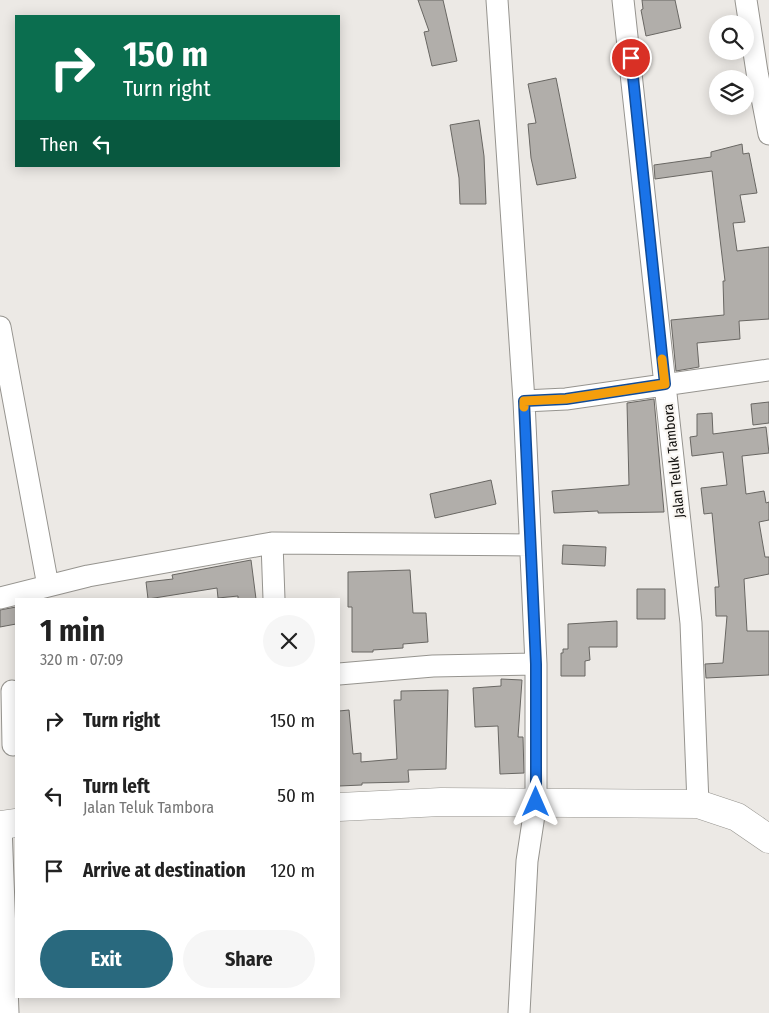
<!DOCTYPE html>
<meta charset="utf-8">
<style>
body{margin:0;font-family:"Fira Sans Condensed",sans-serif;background:#f6f6f6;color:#222;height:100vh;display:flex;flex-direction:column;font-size:19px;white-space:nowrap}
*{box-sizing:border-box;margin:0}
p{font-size:16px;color:#767676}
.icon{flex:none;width:28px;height:28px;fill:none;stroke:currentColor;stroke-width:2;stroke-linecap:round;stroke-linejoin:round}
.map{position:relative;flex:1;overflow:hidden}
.panel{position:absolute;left:15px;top:598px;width:325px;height:400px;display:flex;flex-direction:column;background:#fff;border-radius:0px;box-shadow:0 2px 12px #0003}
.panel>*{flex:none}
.top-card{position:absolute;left:15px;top:15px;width:325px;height:152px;border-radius:0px;box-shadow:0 2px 12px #0003;background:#0b6e4f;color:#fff;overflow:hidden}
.controls{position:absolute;left:709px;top:15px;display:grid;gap:10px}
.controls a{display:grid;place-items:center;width:45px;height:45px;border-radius:50%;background:#fff;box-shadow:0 2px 12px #0003;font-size:25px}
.pin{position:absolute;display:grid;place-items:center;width:42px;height:42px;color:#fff;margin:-21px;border:2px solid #fff;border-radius:50%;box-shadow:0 1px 5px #0007}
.me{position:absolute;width:55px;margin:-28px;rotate:0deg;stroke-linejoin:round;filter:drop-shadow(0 0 4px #0008)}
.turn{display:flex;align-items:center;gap:18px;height:105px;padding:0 25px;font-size:22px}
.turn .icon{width:65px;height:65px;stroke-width:2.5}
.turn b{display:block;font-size:35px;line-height:42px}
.then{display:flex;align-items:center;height:48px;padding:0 25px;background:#0003;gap:10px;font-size:19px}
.round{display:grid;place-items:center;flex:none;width:52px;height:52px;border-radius:26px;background:#f6f6f6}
.summary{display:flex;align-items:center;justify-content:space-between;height:85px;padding:0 25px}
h1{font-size:30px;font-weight:700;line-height:38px}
.button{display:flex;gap:10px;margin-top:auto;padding:10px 25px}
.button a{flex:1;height:58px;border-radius:30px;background:#29697e;color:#fff;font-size:20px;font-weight:700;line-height:58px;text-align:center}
.button a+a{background:#f6f6f6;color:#222}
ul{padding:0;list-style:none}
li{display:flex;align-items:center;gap:15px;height:75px;padding:0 25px}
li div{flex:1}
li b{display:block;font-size:19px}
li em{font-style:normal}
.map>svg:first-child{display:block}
.building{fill:#b1aeaa;stroke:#696763}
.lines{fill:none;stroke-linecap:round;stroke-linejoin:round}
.street-casing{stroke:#96948f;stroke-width:23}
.secondary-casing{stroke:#96948f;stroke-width:29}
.street{stroke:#fff;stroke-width:21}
.secondary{stroke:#fff;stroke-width:28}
.route-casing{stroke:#114b97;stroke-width:12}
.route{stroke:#1a73e8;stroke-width:9}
.slow{stroke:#f59e0b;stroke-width:9}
.labels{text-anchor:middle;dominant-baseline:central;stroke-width:4.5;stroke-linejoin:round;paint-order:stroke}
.street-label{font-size:14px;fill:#11100e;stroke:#f9f6f2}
</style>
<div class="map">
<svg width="769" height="1013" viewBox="0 0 769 1013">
<rect width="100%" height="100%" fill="#ece9e5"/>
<path class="building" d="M418,0H443L457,61L432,66L424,32L429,31Z
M642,0H675L681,28L646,36L641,10L643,9Z
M556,78L576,178L537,185L531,158L528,124L536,123L528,84Z
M479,120L484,156L486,204H460L459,178L450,125Z
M742,144L743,154L749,153L757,193L740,195L745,222L733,223L737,251L769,247V319L739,321L740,339L697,343L699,367L676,371L671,320L724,315L723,281H725L712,171L655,179L654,165L711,157V152Z
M654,399L664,512L598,513V511L554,513L552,491L629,485L627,403Z
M769,402V423L753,425L751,404Z
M712,413L713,434L766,427L769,453L742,456L746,494L764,491L766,503L769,502V520L759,522L765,557H769V574L744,579L747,631H769V675L706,678L705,664L723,663L727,616H716L715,587H719L712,513L704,514L701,488L727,485L723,452L692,456L690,437L697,436V414Z
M491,480L496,504L435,518L430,494Z
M563,545L606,547L605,566L562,564Z
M251,560L256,599H238V596L218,598L217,588L148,599L146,582L173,579L172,575Z
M410,570L413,613H426L428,642L403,644V648L373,650V652H352V607H348V572Z
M637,589H665V619H637Z
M16,607V624L0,627V610Z
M617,621V647H589L590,660L585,661V676H561V653H563V649H568V624Z
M501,679L522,680L518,737H523L524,773L500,774L498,726L475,727L473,688L501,686Z
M448,690L446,769L408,770L409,782L362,783V785L339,786V711L349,710L353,754L361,753V762L397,759L394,700H401V691Z"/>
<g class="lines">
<defs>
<path id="street" d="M497,0L524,401L536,664V802L527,861L519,1013
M623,0L691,623L698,804
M746,0L757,72L769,134
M0,327L48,586
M524,401L566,399L769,370
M272,543L274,599
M0,598L88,576L272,543L529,545
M339,674L433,666L536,664
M12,691L13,745
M1,825L8,1013"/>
<path id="secondary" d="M339,807L441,802L698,804L737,817L769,839
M0,825L16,823"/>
</defs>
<use href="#street" class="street-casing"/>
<use href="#secondary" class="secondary-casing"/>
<use href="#street" class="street"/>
<use href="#secondary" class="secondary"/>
</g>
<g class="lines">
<defs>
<path id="route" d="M536,802V664L524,401L566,399L665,384L631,58"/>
</defs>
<use href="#route" class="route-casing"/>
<use href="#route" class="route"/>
<path class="slow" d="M524,407V401L566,399L665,384L662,359"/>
</g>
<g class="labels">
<g class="street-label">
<text transform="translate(674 461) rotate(-96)">Jalan Teluk Tambora</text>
</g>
</g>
</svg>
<div class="controls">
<a><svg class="icon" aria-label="search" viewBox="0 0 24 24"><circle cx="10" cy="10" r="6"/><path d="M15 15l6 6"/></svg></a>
<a><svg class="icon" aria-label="layers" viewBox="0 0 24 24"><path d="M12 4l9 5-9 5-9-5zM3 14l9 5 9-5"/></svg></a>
</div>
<div class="pin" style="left:631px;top:58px;background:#d93025"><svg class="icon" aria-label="arrive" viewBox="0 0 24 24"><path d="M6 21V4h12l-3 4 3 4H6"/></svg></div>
<svg class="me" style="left:536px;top:802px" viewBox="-20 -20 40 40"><path d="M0-17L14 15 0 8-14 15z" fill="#1a73e8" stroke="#fff" stroke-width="4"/></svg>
<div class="top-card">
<div class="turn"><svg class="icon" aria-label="right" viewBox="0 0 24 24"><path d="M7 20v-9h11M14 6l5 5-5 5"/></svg><div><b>150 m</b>Turn right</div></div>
<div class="then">Then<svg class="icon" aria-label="left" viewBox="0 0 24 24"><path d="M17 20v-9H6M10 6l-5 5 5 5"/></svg></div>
</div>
<section class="panel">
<div class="summary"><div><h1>1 min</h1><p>320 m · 07:09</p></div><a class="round"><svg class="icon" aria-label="close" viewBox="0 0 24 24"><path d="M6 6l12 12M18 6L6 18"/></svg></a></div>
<ul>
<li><svg class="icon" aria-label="right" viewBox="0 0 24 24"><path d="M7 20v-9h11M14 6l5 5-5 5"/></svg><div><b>Turn right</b></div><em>150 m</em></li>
<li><svg class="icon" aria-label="left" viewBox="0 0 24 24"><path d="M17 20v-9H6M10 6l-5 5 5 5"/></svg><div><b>Turn left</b><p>Jalan Teluk Tambora</p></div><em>50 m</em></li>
<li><svg class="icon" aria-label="arrive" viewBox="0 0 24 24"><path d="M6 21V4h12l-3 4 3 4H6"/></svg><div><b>Arrive at destination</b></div><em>120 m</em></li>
</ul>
<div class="button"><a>Exit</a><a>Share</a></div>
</section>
</div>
